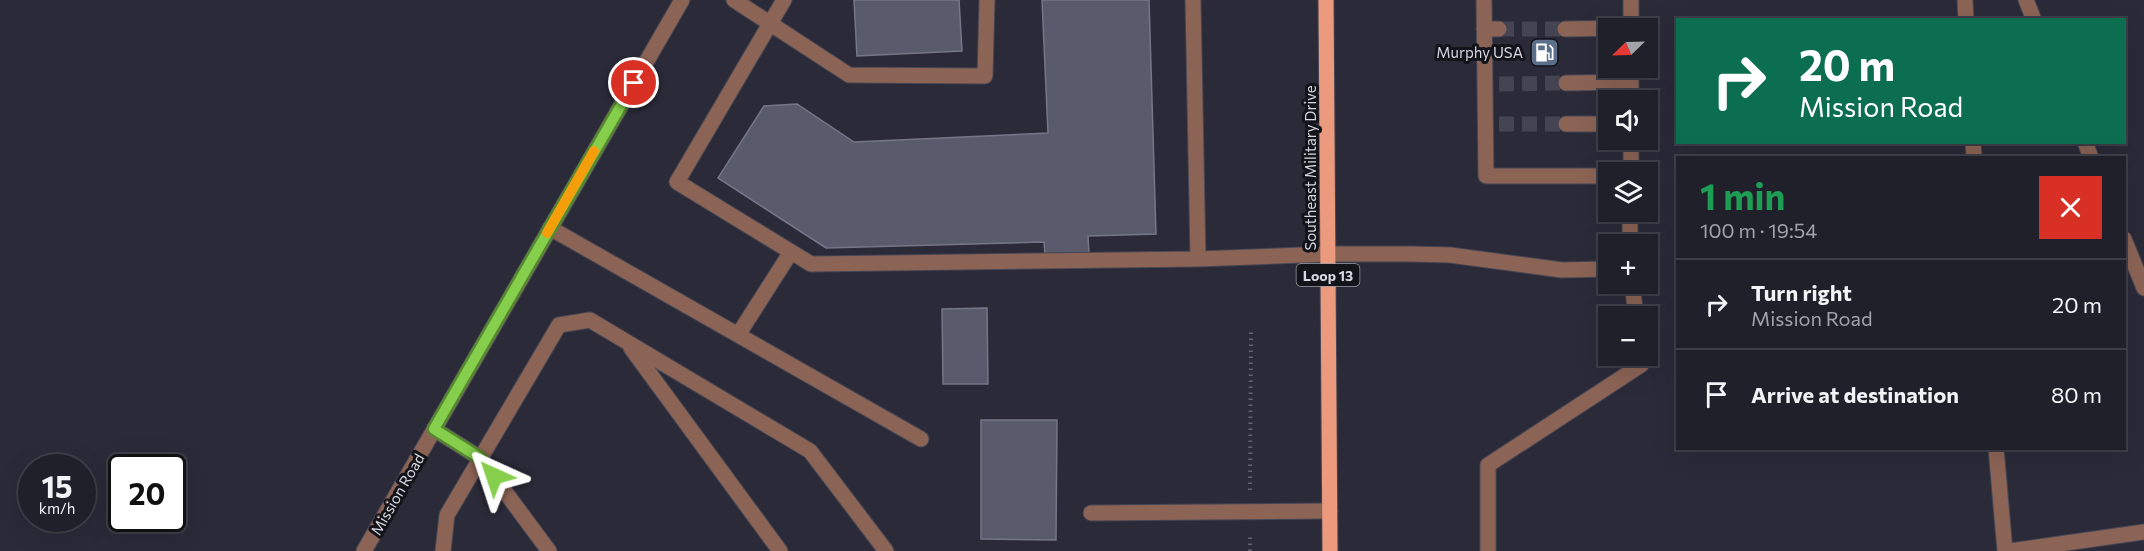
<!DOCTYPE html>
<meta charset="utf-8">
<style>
body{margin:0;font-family:Commissioner,sans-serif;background:#2d2d37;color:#f1f3f6;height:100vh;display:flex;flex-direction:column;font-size:22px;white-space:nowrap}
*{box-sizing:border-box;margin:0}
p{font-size:20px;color:#a2a3a9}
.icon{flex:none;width:33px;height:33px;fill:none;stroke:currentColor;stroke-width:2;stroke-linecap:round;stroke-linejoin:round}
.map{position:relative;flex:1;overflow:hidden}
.side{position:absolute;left:1676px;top:156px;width:450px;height:294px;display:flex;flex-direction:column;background:#20202b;border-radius:0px;box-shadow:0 6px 24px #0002,0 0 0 2px #3d3e47}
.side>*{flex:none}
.hud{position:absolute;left:1676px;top:18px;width:450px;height:126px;border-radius:0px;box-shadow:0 6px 24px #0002,0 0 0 2px #3d3e47;background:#0b6e4f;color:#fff;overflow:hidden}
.needle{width:39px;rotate:247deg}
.tools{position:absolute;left:1598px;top:18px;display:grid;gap:12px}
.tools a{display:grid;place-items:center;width:60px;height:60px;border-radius:0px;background:#20202b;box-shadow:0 6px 24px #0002,0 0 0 2px #3d3e47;font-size:30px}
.speed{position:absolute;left:18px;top:454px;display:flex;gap:12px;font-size:30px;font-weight:700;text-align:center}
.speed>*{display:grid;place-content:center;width:78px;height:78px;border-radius:50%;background:#20202b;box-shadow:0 6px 24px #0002,0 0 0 2px #3d3e47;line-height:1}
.speed small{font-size:15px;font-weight:400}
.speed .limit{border:3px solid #111;border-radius:9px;background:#fff;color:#111}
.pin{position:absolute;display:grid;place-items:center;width:51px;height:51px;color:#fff;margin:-26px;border:3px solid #fff;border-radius:50%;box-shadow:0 2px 6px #0007}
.me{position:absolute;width:66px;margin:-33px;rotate:318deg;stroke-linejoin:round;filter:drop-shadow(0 0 4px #0008)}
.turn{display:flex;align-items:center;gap:21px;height:126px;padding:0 24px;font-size:27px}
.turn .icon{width:78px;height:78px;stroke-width:2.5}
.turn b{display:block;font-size:42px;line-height:51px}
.round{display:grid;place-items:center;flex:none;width:63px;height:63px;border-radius:0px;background:#2d2d37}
.summary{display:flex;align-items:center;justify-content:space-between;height:102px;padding:0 24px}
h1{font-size:36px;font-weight:700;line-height:45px;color:#1e9e55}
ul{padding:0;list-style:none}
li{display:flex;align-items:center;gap:18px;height:90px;padding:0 24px;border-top:2px solid #3d3e47}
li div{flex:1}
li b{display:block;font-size:22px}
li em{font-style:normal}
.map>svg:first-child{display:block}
.building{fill:#595a6b;stroke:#767689;stroke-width:1.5}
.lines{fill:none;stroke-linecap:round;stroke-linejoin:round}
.minor-tunnel{stroke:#444452;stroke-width:15;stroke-dasharray:15 8;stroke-linecap:butt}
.minor-casing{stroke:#464654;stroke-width:17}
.major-casing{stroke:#464654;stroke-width:17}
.path{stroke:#626370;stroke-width:4;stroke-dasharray:1.5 4.5;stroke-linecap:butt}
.minor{stroke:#8c6456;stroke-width:15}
.major{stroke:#ec9a7d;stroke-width:15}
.route-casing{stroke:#568731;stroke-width:15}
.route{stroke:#85cf4c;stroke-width:10}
.slow{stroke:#f59e0b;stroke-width:10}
.labels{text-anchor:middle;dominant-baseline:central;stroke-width:6;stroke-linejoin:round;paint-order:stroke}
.shield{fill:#13131a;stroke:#9c9ca5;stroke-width:1.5}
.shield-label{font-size:14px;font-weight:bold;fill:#d6d7e1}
.poi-label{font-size:15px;fill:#d6d7e1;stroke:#13131a;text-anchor:end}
.street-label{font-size:15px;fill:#d6d7e1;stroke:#13131a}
</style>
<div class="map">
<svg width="2144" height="551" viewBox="0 0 2144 551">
<rect width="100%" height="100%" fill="#2a2a39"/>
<path class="building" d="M854,0H959L962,51L857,56Z
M1042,0H1149L1156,234L1088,236L1089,254L1045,255L1044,242L826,248L718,178L764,106L797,104L854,142L1048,133Z
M987,308L988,384H943L942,309Z
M981,420H1057L1056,540L981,539Z"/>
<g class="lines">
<path class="minor-tunnel" d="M1499,29H1565
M1499,84L1566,83
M1499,124H1566"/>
<defs>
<path id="minor" d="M734,0L849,75L985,76L987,0
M784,0L677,182L811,264L1198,259L1328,254H1411L1450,255L1562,270L1608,269
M1193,0L1198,259
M1484,0L1486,176H1608
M1631,0V28
M1965,0L1966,20
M2026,0L2034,20
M1484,29H1499
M1565,29L1631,28
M1566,83L1631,82
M1631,100V68
M1566,124H1608
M1631,140V172
M1973,142L1974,158
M2085,142L2091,158
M1630,212V244
M550,228L921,439
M2124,239L2144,288
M1632,284L1636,316
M738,335L791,252
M631,348L780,551
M434,429L480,458L549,551
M1996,448L2005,551
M1091,513L1330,511
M364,551L682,0
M443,551L447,515L559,325L590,320L810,451L886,551
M1488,551V465L1641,365L1640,356
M2010,551L2144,532"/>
<path id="major" d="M1326,0L1330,551"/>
</defs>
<use href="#minor" class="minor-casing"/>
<use href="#major" class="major-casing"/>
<path class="path" d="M1250,490L1251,332
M1250,551V534"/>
<use href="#minor" class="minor"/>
<use href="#major" class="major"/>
</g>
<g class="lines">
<defs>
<path id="route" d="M494,476L480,458L434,429L634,83"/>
</defs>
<use href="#route" class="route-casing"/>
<use href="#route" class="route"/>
<path class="slow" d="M547,233L594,151"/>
</g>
<defs>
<symbol id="fuel-square" viewBox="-11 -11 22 22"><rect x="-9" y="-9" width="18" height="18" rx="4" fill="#5c6f8a" stroke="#13131a"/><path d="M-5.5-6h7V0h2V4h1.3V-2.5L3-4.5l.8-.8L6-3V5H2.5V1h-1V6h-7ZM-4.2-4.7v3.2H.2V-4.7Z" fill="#fff"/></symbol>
</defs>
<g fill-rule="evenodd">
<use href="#fuel-square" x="1528" y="36" width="33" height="33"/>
</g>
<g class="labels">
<rect class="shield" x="1296.5" y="264" width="63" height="22" rx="4.5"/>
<g class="shield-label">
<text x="1328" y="275">Loop 13</text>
</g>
<g class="poi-label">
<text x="1523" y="52">Murphy USA</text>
</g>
<g class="street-label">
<text transform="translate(1310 168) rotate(-90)">Southeast Military Drive</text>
<text transform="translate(397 494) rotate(-60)">Mission Road</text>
</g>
</g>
</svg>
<div class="tools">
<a><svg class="needle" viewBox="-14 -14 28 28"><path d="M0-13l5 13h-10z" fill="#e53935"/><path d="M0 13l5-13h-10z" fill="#a2a3a9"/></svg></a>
<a><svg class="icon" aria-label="sound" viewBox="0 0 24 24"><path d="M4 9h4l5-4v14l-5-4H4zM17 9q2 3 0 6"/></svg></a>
<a><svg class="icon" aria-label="layers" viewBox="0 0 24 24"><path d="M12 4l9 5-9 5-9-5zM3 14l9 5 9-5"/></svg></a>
<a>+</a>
<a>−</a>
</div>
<div class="speed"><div>15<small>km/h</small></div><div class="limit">20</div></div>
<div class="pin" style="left:634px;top:83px;background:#d93025"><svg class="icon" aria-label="arrive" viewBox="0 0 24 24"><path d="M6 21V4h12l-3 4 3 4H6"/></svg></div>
<svg class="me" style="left:494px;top:476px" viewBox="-20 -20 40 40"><path d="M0-17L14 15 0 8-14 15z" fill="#85cf4c" stroke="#fff" stroke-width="4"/></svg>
<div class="hud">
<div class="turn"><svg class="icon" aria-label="right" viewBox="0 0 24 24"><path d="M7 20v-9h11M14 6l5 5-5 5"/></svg><div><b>20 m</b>Mission Road</div></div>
</div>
<section class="side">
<div class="summary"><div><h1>1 min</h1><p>100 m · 19:54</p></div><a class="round" style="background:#d93025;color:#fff"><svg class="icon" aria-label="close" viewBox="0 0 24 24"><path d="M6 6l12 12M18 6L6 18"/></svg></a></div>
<ul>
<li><svg class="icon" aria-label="right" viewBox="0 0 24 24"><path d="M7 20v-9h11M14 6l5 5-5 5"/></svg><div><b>Turn right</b><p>Mission Road</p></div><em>20 m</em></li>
<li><svg class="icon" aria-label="arrive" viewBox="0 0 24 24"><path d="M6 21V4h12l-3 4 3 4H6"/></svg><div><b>Arrive at destination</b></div><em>80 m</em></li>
</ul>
</section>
</div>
